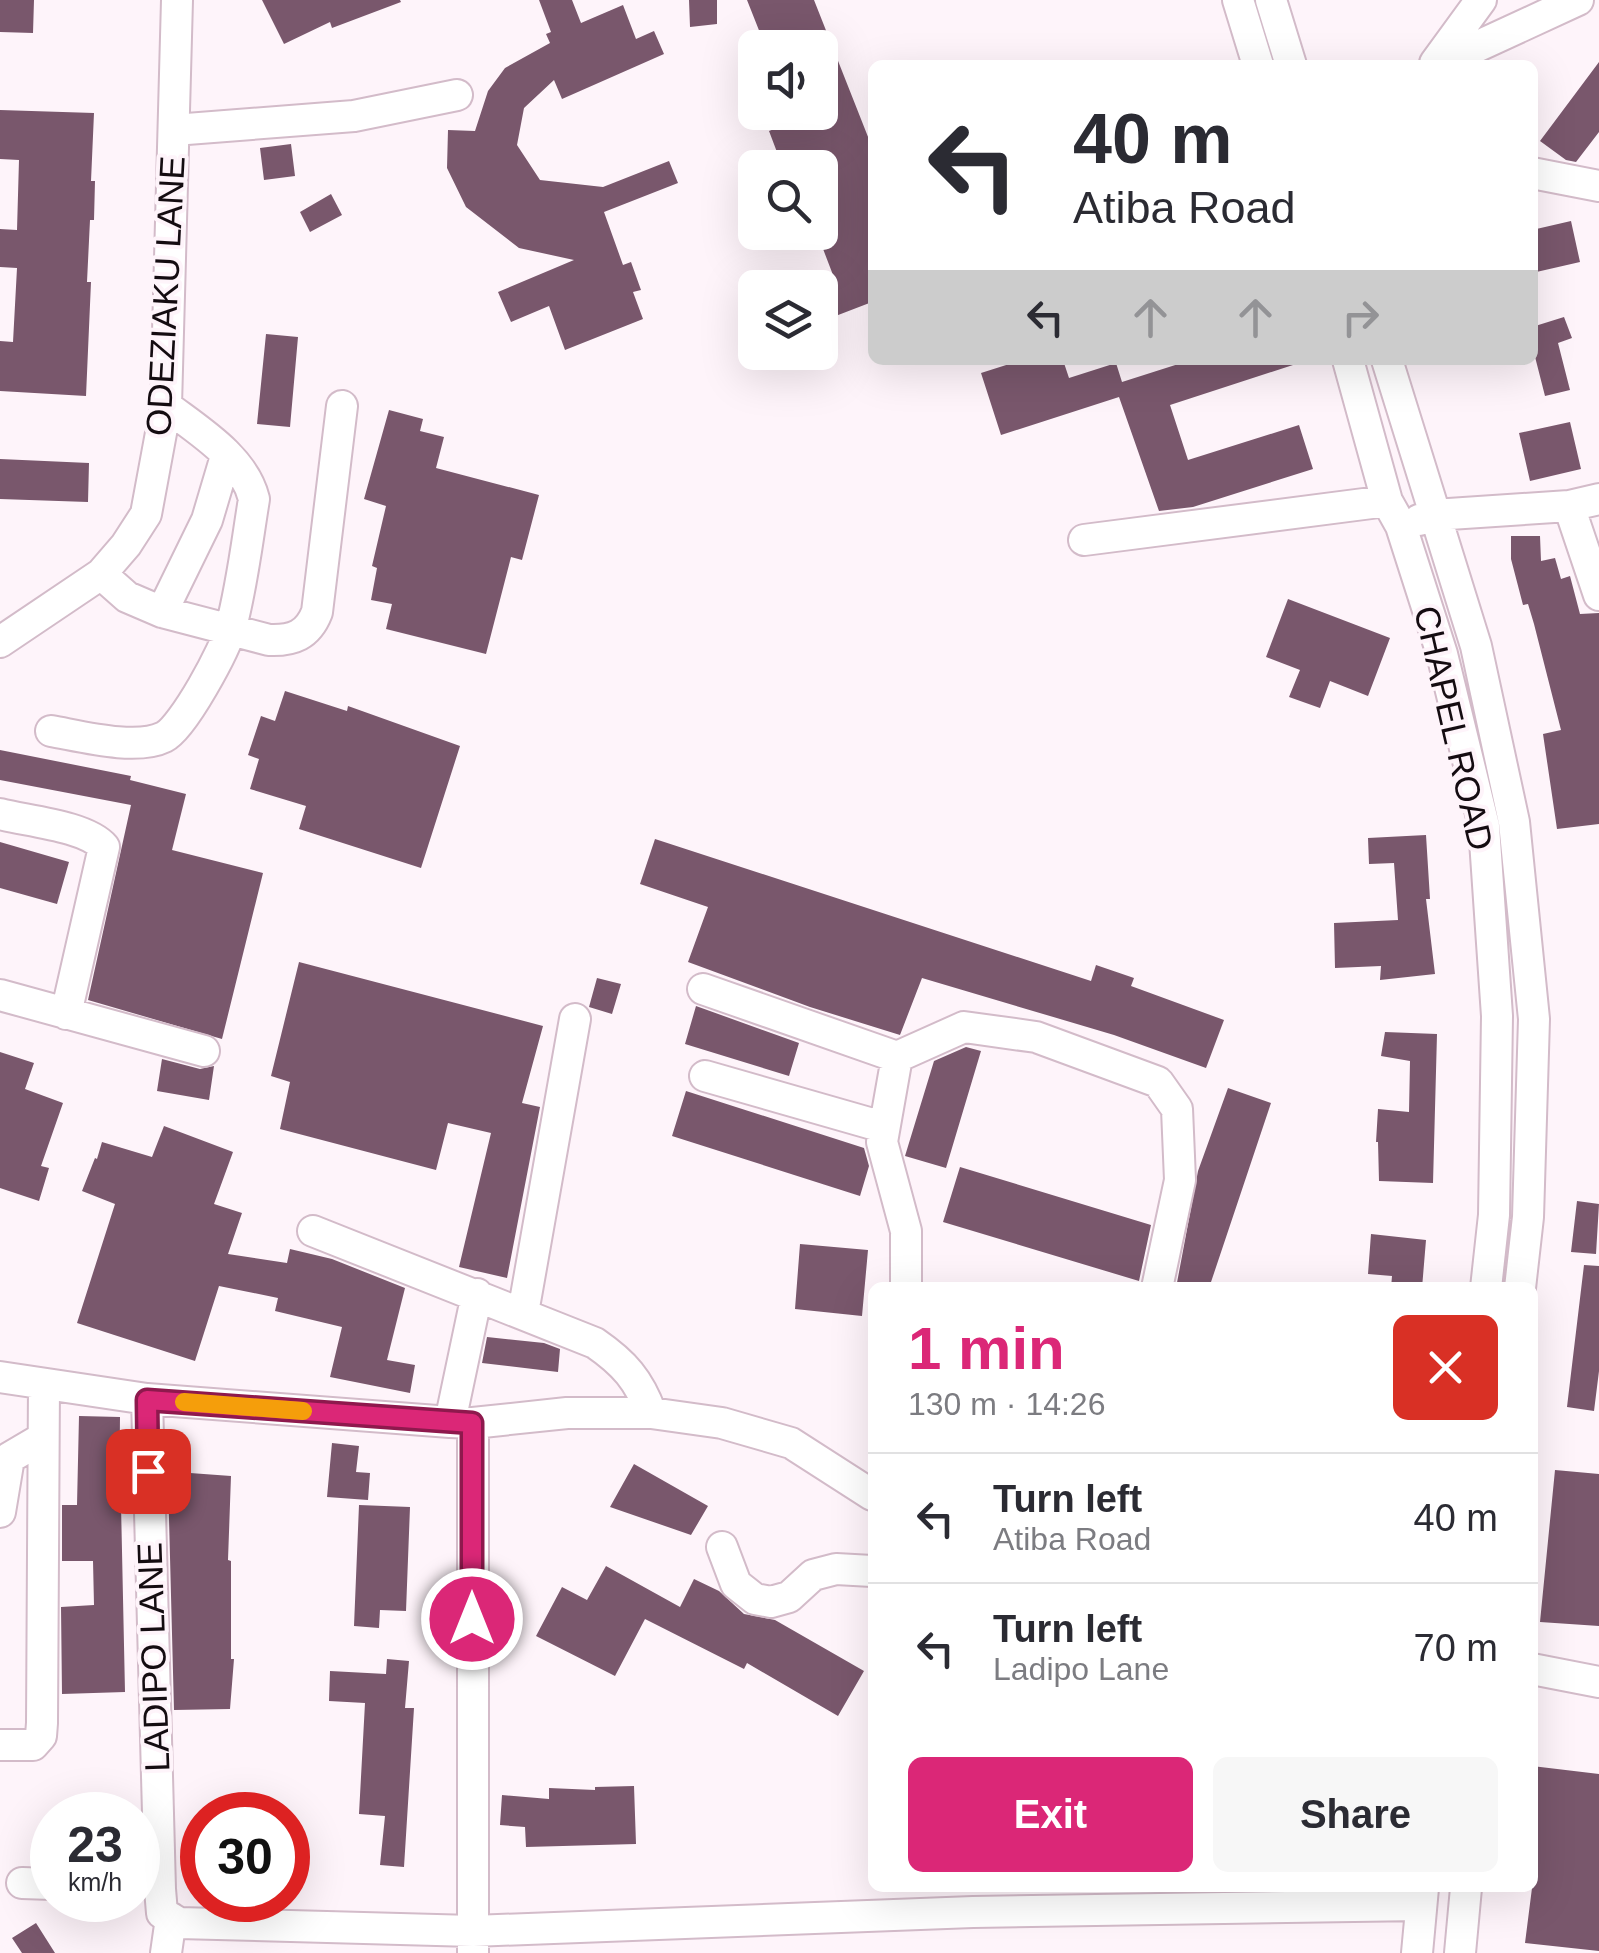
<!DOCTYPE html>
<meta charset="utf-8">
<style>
body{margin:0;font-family:Arial,sans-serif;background:#f7f7f7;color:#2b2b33;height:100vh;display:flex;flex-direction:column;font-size:38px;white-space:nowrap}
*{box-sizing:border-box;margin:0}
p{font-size:32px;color:#7c7c81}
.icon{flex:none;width:55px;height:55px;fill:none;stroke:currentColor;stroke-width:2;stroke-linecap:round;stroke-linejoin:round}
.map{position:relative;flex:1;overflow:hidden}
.details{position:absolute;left:868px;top:1282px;width:670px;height:610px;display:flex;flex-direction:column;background:#fff;border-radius:15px;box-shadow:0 10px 40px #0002}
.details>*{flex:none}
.guide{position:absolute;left:868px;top:60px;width:670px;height:305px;border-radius:15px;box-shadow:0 10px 40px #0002;background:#fff;color:#2b2b33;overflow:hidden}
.fabs{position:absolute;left:738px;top:30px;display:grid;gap:20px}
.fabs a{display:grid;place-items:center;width:100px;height:100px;border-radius:15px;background:#fff;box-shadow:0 10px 40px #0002;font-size:50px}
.speed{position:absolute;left:30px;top:1792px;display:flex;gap:20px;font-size:50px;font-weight:700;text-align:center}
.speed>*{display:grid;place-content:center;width:130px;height:130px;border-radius:50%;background:#fff;box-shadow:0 10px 40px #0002;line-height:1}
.speed small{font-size:25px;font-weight:400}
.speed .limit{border:15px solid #d22;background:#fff;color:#111}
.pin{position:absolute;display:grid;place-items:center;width:85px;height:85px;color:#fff;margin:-42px;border-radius:20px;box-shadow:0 5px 15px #0006}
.me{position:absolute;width:110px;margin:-55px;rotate:0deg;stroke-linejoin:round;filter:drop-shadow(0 0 8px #0008)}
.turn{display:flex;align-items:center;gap:35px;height:210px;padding:0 40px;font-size:45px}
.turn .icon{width:130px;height:130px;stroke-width:2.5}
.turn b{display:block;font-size:70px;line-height:85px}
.lanes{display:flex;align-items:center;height:95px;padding:0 40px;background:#0003;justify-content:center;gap:50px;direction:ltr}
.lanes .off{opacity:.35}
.round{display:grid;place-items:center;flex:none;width:105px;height:105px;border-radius:15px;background:#f7f7f7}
.summary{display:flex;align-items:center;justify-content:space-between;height:170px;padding:0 40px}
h1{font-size:60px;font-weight:700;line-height:75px;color:#db2777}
.cta{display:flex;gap:20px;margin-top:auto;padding:20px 40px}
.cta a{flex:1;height:115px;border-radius:15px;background:#db2777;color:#fff;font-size:40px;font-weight:700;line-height:115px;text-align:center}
.cta a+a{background:#f7f7f7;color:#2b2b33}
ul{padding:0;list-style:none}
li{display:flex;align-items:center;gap:30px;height:130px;padding:0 40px;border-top:2px solid #e1e1e2}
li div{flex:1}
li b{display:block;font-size:38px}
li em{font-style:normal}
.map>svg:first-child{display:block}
.building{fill:#79576c}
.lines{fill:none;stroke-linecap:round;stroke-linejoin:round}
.minor-casing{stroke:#d3bbc9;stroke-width:34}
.minor{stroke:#fff;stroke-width:30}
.route-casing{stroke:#8e194d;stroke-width:25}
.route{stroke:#db2777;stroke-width:18}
.slow{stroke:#f59e0b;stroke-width:18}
.labels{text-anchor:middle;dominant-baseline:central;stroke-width:8;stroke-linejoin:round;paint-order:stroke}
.street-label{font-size:35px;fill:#140c11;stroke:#fef4fa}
</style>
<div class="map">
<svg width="1599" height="1953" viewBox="0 0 1599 1953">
<rect width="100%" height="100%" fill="#fef4fa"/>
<path class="building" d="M0,0H34L33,33L0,32Z
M262,0H400L401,2L332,28L330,22L284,44Z
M539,0H572L581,23L623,5L636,39L654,31L664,54L562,99L554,80L524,108L517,145L540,180L603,187L669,161L678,183L604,212L623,265L631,262L641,290L633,292L643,319L565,350L549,306L511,322L498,292L574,260L519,248L466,207L447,168L448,130L475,131L488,91L505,68L550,43L546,34L551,32Z
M689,0H717V24L690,27Z
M747,0H814L872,147V302L820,322V280L833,275L820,241V168H783L769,131L779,127L775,118L789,112H820V48H766Z
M1599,62V132L1576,162L1566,160L1540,141Z
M0,110L94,113L91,181H95L94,220H90L87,282H91L86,396L0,391V341L13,342L17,268L0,267V229L17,230L19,160L0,159Z
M291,144L295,176L264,180L260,148Z
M331,194L342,215L310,232L300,212Z
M1571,221L1580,262L1532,273V230Z
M1564,317L1572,338L1558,343L1570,390L1545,396L1532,345V327Z
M266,334L298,337L290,427L257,424Z
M1022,360H1063L1069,378L1116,363L1122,382L1191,360H1292L1293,365L1170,405L1188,460L1299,425L1313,469L1193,507L1159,511L1119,397L1001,435L981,373Z
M389,410L423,419L420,431L444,437L436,468L539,495L522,560L511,557L486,654L386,629L392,604L371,600L377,568L372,566L386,506L364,499Z
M1570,422L1581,469L1530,481L1519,433Z
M0,459L89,463L88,502L0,499Z
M1511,536H1540L1541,561L1555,558L1561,579L1570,576L1580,614L1599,613V824L1557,829L1543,734L1561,730L1534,624L1528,604L1523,605L1511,559Z
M1288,599L1390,638L1368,696L1330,681L1320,708L1289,697L1300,670L1266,657Z
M285,691L347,711L348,706L460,746L421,868L299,829L306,806L250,789L259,759L248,755L261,716L275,721Z
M0,750L131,776L130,780L186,794L172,850L263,873L222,1039L88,1000L131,805L0,780Z
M1426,835L1430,899H1426L1435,974L1380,980L1381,966L1335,968L1334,923L1398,920L1394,863L1369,864L1368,838Z
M655,839L1091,981L1096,965L1134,978L1131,986L1224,1020L1206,1068L1114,1035L922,978L900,1035L810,1007L688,962L708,907L640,884Z
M0,842L69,862L57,904L0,888Z
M299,962L543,1026L522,1103L540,1107L507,1278L459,1267L491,1133L448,1123L436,1170L280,1129L290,1082L271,1076Z
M597,978L621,984L612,1014L589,1007Z
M696,1006L799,1043L789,1076L685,1044Z
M1385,1032L1437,1034L1433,1183L1379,1181L1378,1142H1376L1378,1109L1409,1112L1410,1061L1381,1056Z
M966,1047L981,1051L946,1168L905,1156L934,1061Z
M0,1052L34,1063L25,1089L63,1103L41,1166L49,1168L39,1201L0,1188Z
M162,1059L200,1069L214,1066L209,1100L157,1091Z
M1228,1088L1271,1103L1209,1288H1176L1198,1171Z
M686,1091L864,1148L869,1166L860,1196L672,1136Z
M164,1126L233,1152L214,1204L242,1213L228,1254L287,1263L290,1249L332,1259L405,1288L387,1360L415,1365L410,1393L330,1377L342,1327L275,1311L278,1298L219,1286L195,1361L77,1323L115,1204L82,1191L95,1158L97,1159L102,1142L152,1157Z
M960,1167L1151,1225L1139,1281L943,1222Z
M1577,1201L1599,1204L1596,1254L1571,1252Z
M1371,1234L1426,1240L1422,1288H1391L1392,1276L1368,1274Z
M800,1244L868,1250L862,1316L795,1309Z
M1584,1265L1599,1266V1371L1594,1411L1567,1407Z
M487,1337L544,1343L560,1349L558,1372L482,1363Z
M79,1416L120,1417L119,1504H121L125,1692L62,1694L61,1607L94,1605L93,1561H62V1505H77Z
M332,1443L359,1446L356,1472L370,1473L368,1500L327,1497Z
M634,1464L708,1506L691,1535L610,1507Z
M1555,1470L1599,1474V1626L1540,1622Z
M190,1473L231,1476L228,1560L231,1561V1659H234L230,1709L174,1710L168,1480H189Z
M359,1505L410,1507L406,1611L380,1610L379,1628L354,1626Z
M606,1566L680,1607L694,1579L719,1591L744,1614L775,1620L864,1671L838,1716L747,1663L744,1669L645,1619L615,1676L536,1636L562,1587L587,1600Z
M387,1659L409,1661L405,1708H414L404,1867L380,1865L385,1816L359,1814L365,1703L329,1701L330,1671L386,1674Z
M1532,1766L1599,1774V1951L1525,1943L1532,1888Z
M634,1786L636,1844L526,1847L525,1827L500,1825L502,1795L549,1799V1788L595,1790V1787Z
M36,1923L55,1953H22L12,1938Z"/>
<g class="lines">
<defs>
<path id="minor" d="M1238,0L1258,65
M1271,0L1291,65
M1435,63L1481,0
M1437,65L1578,0
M174,130L354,116L457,95
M1532,173L1599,186
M1348,360L1387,501L1401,526L1442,654L1484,826L1497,1016L1494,1215L1486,1288
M1387,360L1476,646L1514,822L1534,1019L1528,1217L1520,1288
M1569,506L1599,595
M1419,520L1434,515L1569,506L1599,499
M1084,540L1387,501
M101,574L127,597L162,612L269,640C293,641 308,635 317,612L342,406
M162,612L207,520L226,456
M0,642L101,574L126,545L146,514L166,406L177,0
M51,731C80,736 136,751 164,737C183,728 226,648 231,627C242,586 247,542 254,499C244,458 199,431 166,406
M0,814C27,821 86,826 104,847L66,1014
M703,989L897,1057L882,1142L906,1231V1288
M0,995L204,1051
M897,1057L964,1027L1036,1037L1158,1082L1177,1109L1180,1180L1157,1288
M705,1076L883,1127
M313,1231L595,1343C624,1363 639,1380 651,1413
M523,1313L575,1019
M0,1377L147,1399L450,1422L473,1423L567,1413H651L722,1423L791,1443L872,1495
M147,1399L160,1889L162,1913L179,1923L473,1931L973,1912L1421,1905
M450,1422L477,1294
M473,1423V1953
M0,1512L9,1458L43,1438
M722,1547L736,1584L755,1599L771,1602L789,1597L813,1575L836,1569L872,1571
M1532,1669L1599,1682
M0,1745H33L41,1736L42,1723L44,1384
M22,1883L52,1884
M166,1953L171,1918
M1417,1953L1423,1888
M1460,1953L1466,1888"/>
</defs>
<use href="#minor" class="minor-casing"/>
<use href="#minor" class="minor"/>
</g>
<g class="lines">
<defs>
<path id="route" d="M148,1471L147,1400L472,1423V1619"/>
</defs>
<use href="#route" class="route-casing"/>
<use href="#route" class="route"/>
<path class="slow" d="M184,1402L303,1411"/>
</g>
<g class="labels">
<g class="street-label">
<text transform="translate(165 296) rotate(-87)">ODEZIAKU LANE</text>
<text transform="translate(1454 728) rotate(77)">CHAPEL ROAD</text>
<text transform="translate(153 1657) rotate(-92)">LADIPO LANE</text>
</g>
</g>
</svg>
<div class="fabs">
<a><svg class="icon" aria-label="sound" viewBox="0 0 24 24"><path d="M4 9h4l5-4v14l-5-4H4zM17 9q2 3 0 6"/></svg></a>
<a><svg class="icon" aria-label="search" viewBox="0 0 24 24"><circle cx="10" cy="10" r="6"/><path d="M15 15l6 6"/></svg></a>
<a><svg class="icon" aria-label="layers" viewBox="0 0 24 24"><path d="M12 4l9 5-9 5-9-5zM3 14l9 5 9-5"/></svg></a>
</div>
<div class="speed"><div>23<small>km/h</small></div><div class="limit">30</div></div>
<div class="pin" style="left:148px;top:1471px;background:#d93025"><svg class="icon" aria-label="arrive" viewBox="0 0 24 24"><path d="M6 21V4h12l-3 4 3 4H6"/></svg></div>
<svg class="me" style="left:472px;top:1619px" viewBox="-20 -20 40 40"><circle r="17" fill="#db2777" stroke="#fff" stroke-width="3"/><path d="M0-11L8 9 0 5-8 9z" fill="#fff"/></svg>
<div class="guide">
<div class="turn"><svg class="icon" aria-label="left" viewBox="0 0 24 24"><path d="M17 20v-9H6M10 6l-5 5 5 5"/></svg><div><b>40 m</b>Atiba Road</div></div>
<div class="lanes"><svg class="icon" aria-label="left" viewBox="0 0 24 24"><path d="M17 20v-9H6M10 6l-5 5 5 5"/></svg><svg class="icon off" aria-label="ahead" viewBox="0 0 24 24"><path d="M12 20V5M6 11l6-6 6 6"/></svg><svg class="icon off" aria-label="ahead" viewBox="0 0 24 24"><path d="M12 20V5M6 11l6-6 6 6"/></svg><svg class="icon off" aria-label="right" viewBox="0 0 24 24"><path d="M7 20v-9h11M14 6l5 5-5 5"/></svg></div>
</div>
<section class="details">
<div class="summary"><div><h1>1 min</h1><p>130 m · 14:26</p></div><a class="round" style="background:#d93025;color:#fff"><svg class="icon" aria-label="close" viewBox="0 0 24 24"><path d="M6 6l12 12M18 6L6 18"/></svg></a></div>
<ul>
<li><svg class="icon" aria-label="left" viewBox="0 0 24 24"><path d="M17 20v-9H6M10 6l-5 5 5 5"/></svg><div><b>Turn left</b><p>Atiba Road</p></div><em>40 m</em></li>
<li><svg class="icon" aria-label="left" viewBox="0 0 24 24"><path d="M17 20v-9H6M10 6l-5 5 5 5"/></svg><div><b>Turn left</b><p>Ladipo Lane</p></div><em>70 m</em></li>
</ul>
<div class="cta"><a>Exit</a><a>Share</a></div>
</section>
</div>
